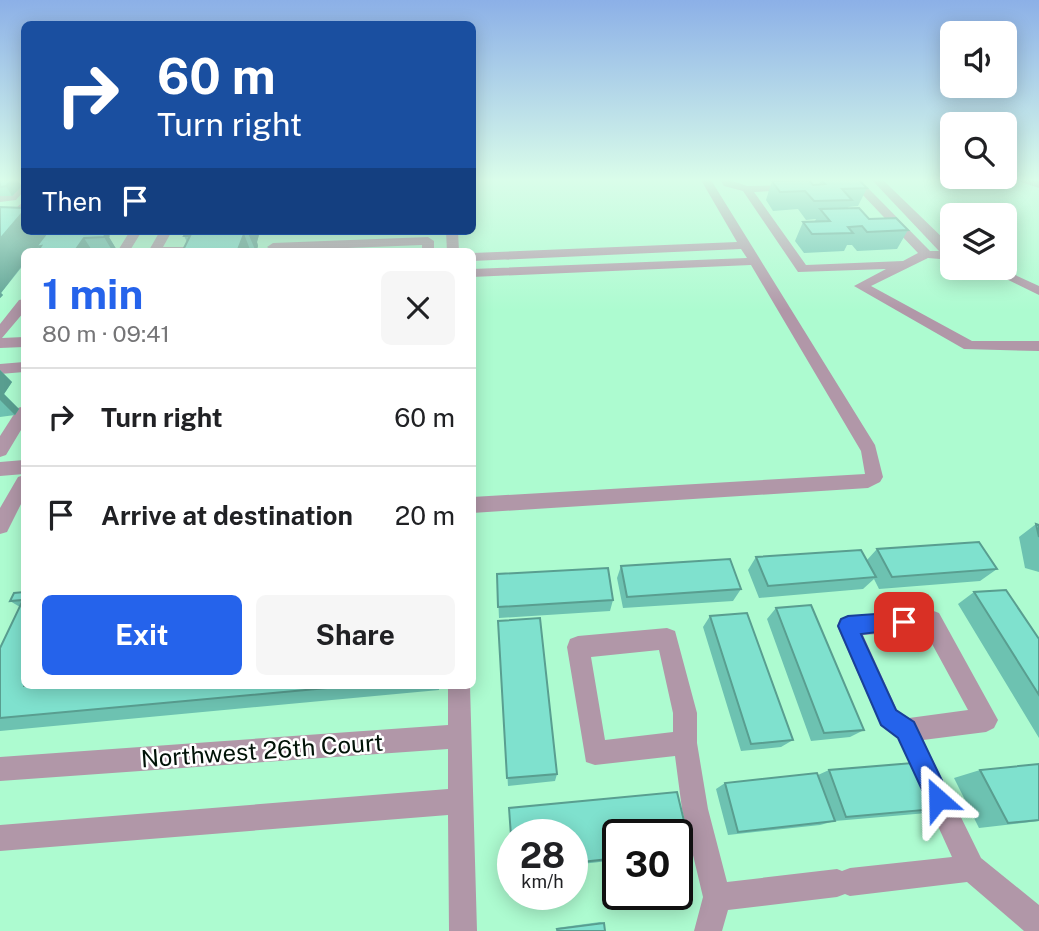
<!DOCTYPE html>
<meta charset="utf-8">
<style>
body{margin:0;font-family:"Public Sans",sans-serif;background:#f6f6f6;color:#202124;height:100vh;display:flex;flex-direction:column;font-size:26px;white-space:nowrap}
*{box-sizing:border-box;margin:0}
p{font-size:23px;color:#757577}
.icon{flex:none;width:38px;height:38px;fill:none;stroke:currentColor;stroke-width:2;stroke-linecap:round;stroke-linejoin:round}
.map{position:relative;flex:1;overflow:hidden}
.side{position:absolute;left:21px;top:248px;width:455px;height:441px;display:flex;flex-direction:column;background:#fff;border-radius:10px;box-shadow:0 4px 18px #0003}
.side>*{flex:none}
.guide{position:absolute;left:21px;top:21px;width:455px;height:214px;border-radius:10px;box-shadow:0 4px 18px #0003;background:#1a4fa0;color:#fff;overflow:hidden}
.controls{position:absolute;left:940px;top:21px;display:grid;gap:14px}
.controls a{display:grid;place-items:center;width:77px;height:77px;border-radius:10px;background:#fff;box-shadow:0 4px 18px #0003;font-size:35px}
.speed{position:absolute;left:497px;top:819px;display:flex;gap:14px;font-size:35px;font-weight:700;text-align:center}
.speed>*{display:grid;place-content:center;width:91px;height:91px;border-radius:50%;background:#fff;box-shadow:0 4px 18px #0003;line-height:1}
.speed small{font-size:18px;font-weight:400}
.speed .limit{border:4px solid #111;border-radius:10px;background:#fff;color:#111}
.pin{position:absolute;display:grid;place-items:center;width:60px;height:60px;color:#fff;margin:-30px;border-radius:14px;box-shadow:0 4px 10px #0006}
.me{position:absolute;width:77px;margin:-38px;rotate:335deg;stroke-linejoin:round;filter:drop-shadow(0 0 5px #0008)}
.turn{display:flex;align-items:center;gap:24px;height:147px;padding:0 21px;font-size:32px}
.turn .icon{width:91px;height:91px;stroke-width:2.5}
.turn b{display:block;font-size:49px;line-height:60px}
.then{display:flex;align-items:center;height:66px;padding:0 21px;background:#0003;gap:14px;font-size:26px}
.round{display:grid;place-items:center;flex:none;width:74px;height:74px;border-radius:10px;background:#f6f6f6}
.overview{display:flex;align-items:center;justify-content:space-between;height:119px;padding:0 21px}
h1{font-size:42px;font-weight:700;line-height:52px;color:#2563eb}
.action{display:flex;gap:14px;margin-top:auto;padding:14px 21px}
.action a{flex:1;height:80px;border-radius:10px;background:#2563eb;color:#fff;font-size:28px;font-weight:700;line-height:80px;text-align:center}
.action a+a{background:#f6f6f6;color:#202124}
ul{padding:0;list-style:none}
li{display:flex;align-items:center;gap:21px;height:98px;padding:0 21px;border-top:2px solid #e0e0e0}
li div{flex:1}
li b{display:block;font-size:26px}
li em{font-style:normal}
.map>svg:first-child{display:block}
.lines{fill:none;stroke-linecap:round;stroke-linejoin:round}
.minor{fill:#b197a8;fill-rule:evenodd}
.wall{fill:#6dc2b1}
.shaded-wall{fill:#599e90}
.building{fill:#7fe1ce;stroke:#599e90;stroke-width:2}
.route{fill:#2563eb;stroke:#184099;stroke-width:2}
.labels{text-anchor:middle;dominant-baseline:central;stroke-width:5;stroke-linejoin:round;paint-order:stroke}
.near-street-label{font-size:24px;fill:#001207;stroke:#fff}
</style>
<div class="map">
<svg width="1039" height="931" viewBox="0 0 1039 931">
<rect width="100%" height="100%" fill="#adfbd0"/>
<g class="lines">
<path class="minor" d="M701,180H711L875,445L883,477L880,482L868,488L472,513V497L865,474L861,451L751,265L472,277V269L747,258L741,249L472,261V253L737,242Z
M720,180H730L747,186L797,185L798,187L793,190L754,192L806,265L903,261L918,253L861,193L841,187L840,185L845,182L869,189L930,251H939L872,180H883L947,242L952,260L928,258L871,286L972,341H1039V351L964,349L854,286L886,269L798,272L743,191L724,186Z
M1020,180L1039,181V188L1021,182Z
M24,182V191L16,200L0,202V196L9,195Z
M24,201V210L19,216L24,222V230L12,225L7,216Z
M130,231H142L129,252H117Z
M160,231H172L163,247H187L188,252H148Z
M446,231H458L459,252H447Z
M428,237L434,241V252H422V245L273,251L267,247L273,243Z
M984,268H1000L1039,286V295Z
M24,299V312L2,338L24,337V347L0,348V324L19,300Z
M24,362V372L0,374V364Z
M24,406V425L6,455L0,457V436L18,408Z
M24,460V474L0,476V462Z
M24,475V498L7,532L0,534V508L18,477Z
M931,610L939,613L998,720L994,728L986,732L923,740L981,858L1039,905V931H1024L967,882L850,896L845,894L837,897L728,910L722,931H694L703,897L682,809L675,756L595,765L586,762L567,647L570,639L578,636L667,628L675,631L697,713V743L708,809L727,882L837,869L842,871L850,868L952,857L898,738L881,726L837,626L840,619L848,616ZM925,631L968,710L909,718L897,710L863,635ZM659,650L673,713V732L605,740L591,657Z
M448,686H470L477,931H449L448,815L0,851V825L448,789V749L0,781V757L448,725Z"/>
</g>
<path class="wall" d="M0,180H17L22,186L12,196H0Z
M821,180L867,188L858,206L848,207V208L869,219L908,230L897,249L857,251L852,245H847L844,251L804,253L795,241L803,222L815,221L816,219L806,220L798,209L773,211L766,200L772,181L813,185L819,184Z
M0,207L24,231H52L50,234L110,236L109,237L118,252H37L39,250L37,248L1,293L3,295L0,298Z
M260,231L257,242L258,246L256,252H182L187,242L184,236Z
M0,370L12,382L4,394L19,409L15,415L0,417Z
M1036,524L1039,525V572L1025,568L1019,537Z
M877,549L997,569L980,581L879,589L874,579L863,589L759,598L748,570L756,557L867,560Z
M621,566L741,589L733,601L623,608L617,578Z
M497,574L613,600L610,611L499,618Z
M24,592V686H439V690L0,731V648L20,607L10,601Z
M974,592L1039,639V738L958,604Z
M776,608L864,730L850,737L811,741L767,619Z
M710,616L793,740L781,747L741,751L703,627Z
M498,621L557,774L555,781L508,786Z
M1039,764V821L979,828L954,778L980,770Z
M829,770L946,808L927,813L835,821L820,825L728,835L716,789L725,783L818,775Z
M677,792L691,850L677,854V835H618V860L572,865V835H513V864L509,808Z
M600,922L604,923L605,931H556V928Z"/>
<path class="shaded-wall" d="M12,180H17L22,186L12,196L6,186Z
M24,211V231H44L47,236L34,252H24V263L1,293L3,295L0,298V239Z
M89,231H106L110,236L109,237L118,252H113L104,237L86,234Z
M249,231H260L257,242L258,246L256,252L248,233Z
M244,234L251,252H237Z
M84,238L93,252H74Z
M0,370L12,382L4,394L19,409L15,415L0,400Z"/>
<path class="building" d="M0,180H12L6,186L0,187Z
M809,180L813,185L825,184L821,180H859L867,188L842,189L852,200L814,201L805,191L780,192L772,181Z
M0,207L24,208V211L0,239Z
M859,208L869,219L896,218L908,230L867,232L862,226L848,227L853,233L812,234L803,222L830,221L820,209Z
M53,231H89L86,234L106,233L104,237L84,238L74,252H37L41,246L36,247L46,234H51Z
M187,231H249L248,233L244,234L237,252H182L190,236H184Z
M1036,524L1039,525V537Z
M979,542L997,569L892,577L877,549Z
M861,550L876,577L768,586L756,557Z
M730,559L741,589L627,597L621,566Z
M608,568L613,600L498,607L497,574Z
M1006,590L1039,639V695L974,592Z
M24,592V686H349L0,718V648L23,600L10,601L14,593Z
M811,605L864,730L824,733L776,608Z
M747,613L793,740L751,744L710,616Z
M540,618L557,774L507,778L498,621Z
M925,762L946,808L846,817L829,770Z
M1039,764V820L1008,823L980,770Z
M817,773L835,821L738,832L725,783Z
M677,792L691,850L677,852V835H618V858L572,863V835H513V864L509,808Z
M604,923L605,931H558L557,929Z"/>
<linearGradient id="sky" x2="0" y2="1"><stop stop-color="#8cb0e7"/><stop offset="0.58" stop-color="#dafdea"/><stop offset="1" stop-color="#dafdea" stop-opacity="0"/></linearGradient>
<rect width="1039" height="310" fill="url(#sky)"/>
<path class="route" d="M904,612L910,615L913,622L910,628L861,634L896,710L914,722L947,791L950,799L947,807L938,811L930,807L898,738L881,725L838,626L841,619L848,616Z"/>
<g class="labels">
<g class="near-street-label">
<text transform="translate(262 750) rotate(-4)">Northwest 26th Court</text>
</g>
</g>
</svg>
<div class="controls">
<a><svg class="icon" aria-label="sound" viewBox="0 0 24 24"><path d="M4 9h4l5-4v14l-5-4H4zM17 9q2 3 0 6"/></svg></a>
<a><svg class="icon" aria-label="search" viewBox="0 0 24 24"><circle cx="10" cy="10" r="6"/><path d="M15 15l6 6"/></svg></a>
<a><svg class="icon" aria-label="layers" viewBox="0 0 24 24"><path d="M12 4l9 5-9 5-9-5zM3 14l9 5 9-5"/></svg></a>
</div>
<div class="speed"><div>28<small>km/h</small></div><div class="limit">30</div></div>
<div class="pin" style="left:904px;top:622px;background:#d93025"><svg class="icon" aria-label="arrive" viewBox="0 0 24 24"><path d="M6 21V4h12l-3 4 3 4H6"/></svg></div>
<svg class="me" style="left:938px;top:799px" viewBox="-20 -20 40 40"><path d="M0-17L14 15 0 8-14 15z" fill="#2563eb" stroke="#fff" stroke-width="4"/></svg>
<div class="guide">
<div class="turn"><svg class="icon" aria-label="right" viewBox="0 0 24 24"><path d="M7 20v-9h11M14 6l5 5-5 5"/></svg><div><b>60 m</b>Turn right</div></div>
<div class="then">Then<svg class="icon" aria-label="arrive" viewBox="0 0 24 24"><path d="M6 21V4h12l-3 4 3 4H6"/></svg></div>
</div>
<section class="side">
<div class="overview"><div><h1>1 min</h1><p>80 m · 09:41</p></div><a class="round"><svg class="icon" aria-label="close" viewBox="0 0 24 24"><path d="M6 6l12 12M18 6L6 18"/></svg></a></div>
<ul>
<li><svg class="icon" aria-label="right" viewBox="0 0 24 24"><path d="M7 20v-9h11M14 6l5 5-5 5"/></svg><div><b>Turn right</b></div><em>60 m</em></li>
<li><svg class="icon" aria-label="arrive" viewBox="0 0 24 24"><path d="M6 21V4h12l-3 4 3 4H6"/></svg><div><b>Arrive at destination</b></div><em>20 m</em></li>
</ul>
<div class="action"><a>Exit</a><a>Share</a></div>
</section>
</div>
